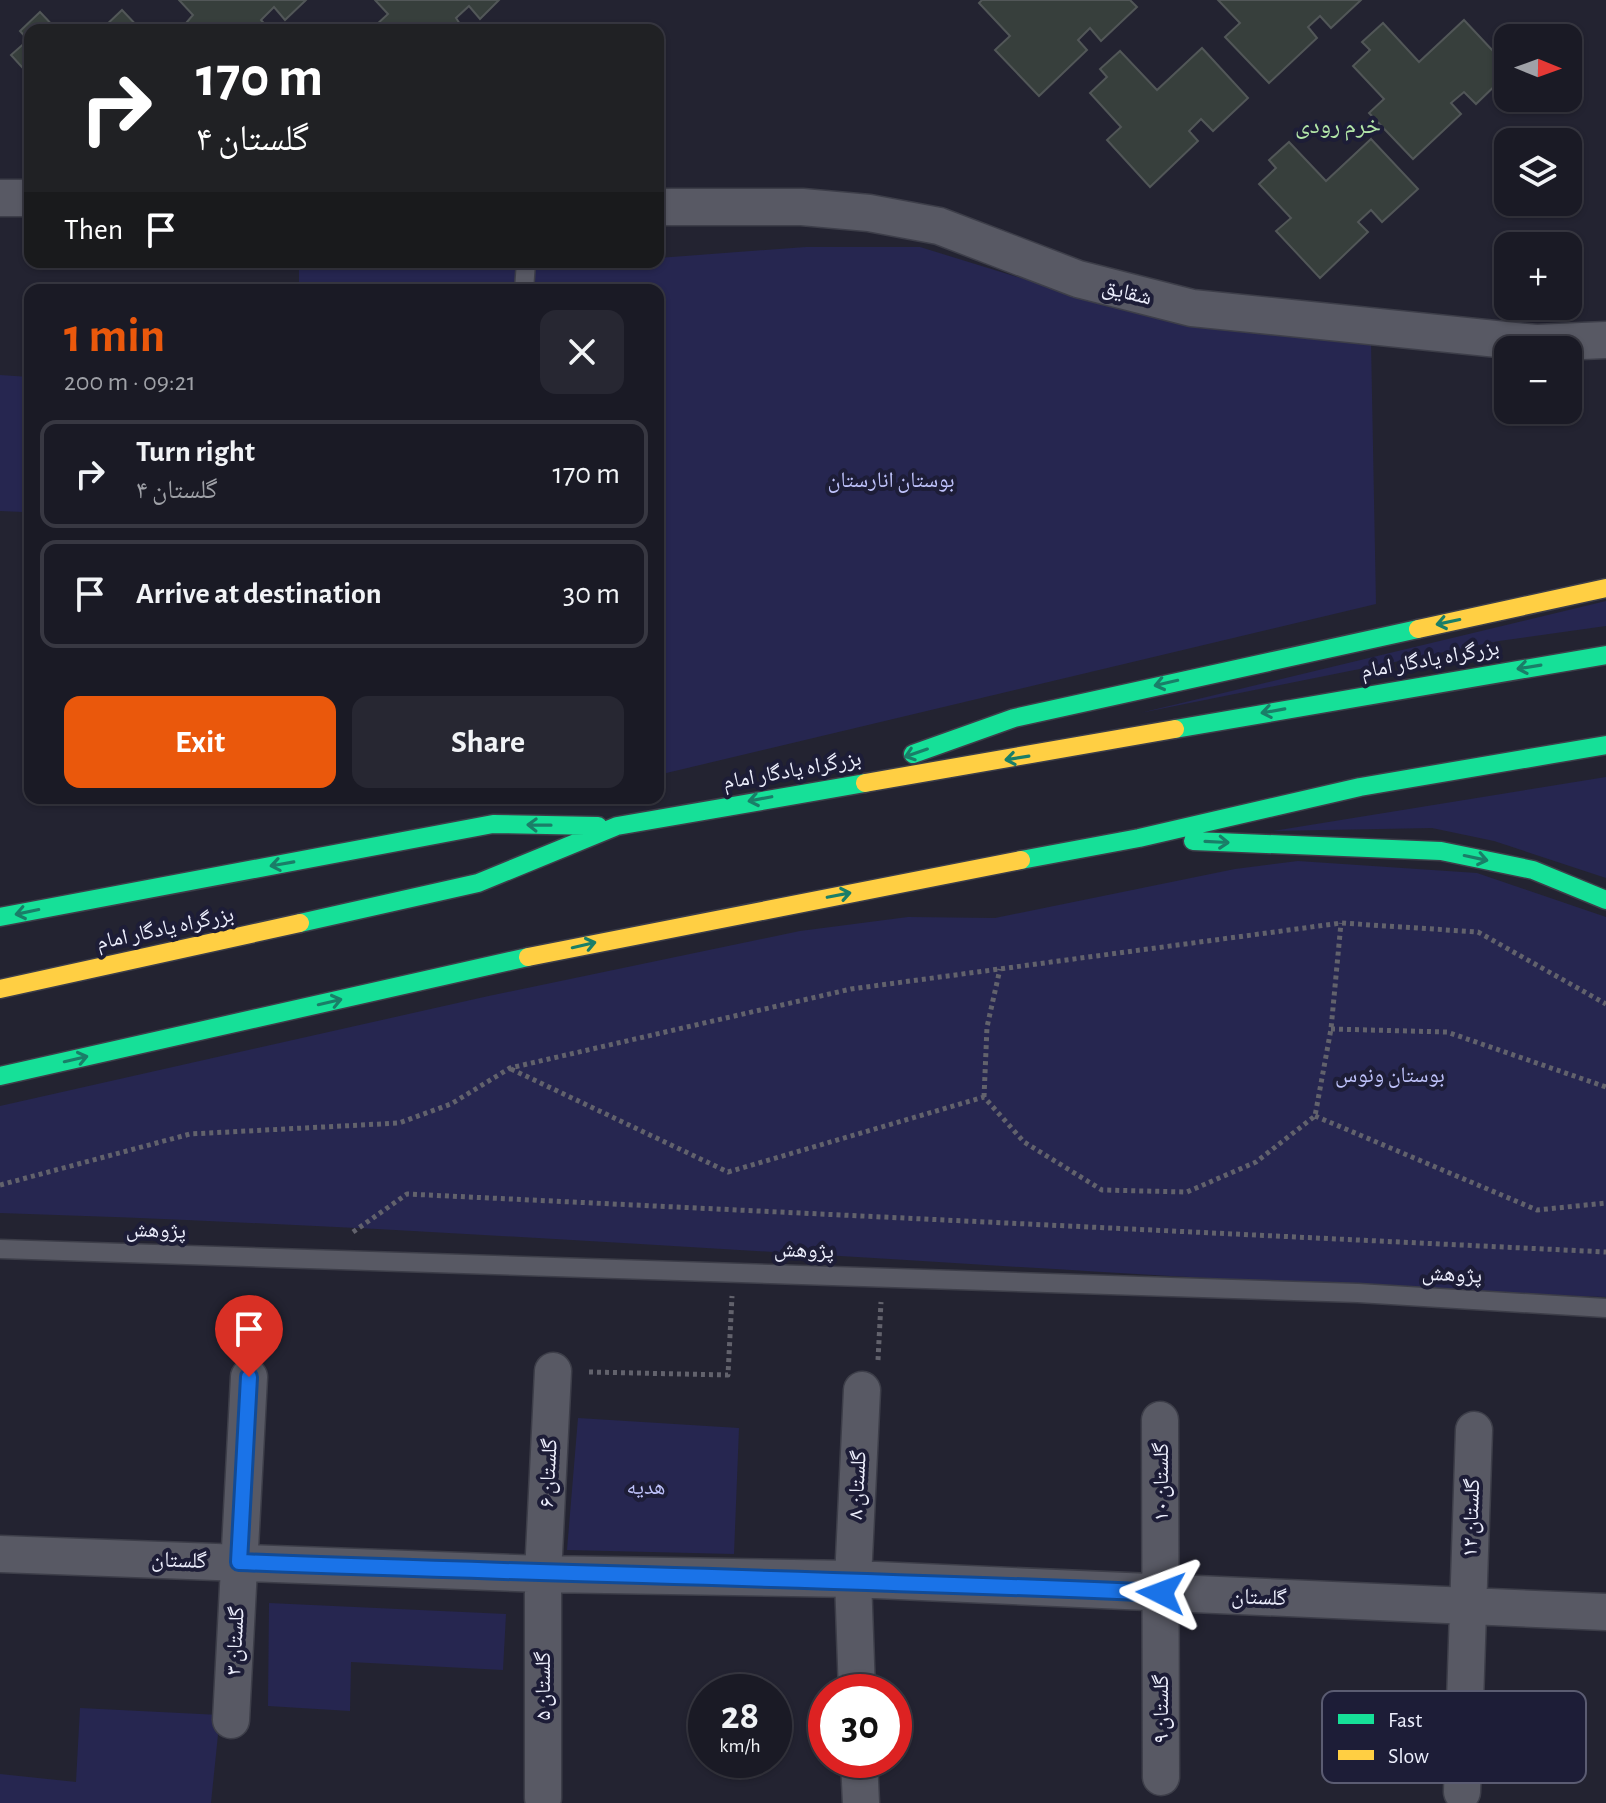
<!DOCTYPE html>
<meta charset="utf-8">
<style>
body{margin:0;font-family:"Alegreya Sans","Noto Naskh Arabic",sans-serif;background:#272732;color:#f1f3f6;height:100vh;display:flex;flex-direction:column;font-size:30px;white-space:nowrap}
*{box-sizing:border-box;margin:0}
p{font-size:26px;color:#9fa1a7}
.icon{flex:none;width:44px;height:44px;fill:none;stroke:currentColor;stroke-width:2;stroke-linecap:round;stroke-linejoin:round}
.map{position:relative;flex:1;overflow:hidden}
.side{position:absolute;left:24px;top:284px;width:640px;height:520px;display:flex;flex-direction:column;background:#1a1a25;border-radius:16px;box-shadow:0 2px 6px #0004,0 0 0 2px #383842}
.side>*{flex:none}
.hud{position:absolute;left:24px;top:24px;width:640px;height:244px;border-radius:16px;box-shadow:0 2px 6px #0004,0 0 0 2px #383842;background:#202124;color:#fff;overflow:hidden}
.needle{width:52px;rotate:91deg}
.buttons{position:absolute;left:1494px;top:24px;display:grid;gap:16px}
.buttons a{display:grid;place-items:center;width:88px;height:88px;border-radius:16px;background:#1a1a25;box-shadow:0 2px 6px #0004,0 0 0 2px #383842;font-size:40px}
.speed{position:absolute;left:688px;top:1674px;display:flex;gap:16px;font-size:40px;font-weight:700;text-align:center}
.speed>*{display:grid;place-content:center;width:104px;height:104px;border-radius:50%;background:#1a1a25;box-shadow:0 2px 6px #0004,0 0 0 2px #383842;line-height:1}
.speed small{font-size:20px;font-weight:400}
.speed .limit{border:12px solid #d22;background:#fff;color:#111}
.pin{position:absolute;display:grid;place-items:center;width:68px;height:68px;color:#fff;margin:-82px -34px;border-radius:50% 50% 50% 0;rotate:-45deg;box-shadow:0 0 8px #0007}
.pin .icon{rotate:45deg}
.me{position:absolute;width:88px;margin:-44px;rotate:273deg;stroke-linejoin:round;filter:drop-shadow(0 0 6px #0008)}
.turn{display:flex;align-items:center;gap:28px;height:168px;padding:0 40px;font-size:36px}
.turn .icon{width:104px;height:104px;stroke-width:2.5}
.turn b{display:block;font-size:56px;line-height:68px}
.then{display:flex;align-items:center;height:76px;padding:0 40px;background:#0003;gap:16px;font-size:30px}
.round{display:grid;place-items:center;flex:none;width:84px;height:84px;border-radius:16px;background:#272732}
.head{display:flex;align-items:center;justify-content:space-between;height:136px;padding:0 40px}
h1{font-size:48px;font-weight:700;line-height:60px;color:#ea580c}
.primary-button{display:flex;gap:16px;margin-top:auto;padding:16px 40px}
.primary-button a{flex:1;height:92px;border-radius:16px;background:#ea580c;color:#fff;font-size:32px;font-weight:700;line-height:92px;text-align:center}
.primary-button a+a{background:#272732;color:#f1f3f6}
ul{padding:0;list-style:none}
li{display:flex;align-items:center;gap:24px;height:108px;margin:0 16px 12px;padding:0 24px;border:4px solid #383842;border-radius:16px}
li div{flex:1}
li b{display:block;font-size:30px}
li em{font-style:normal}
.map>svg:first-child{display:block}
.green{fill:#262650}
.building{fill:#373f3c;stroke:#525758;stroke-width:2}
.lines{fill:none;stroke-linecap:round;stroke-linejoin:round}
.lane-casing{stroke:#3d3e49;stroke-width:21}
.street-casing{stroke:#3d3e49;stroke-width:39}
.fast-casing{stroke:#3d3e49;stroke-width:21}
.slow-casing{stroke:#3d3e49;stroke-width:21}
.path{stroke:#62626c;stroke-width:5;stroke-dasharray:4 4;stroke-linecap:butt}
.lane{stroke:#585964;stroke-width:18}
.street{stroke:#585964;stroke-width:36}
.fast{stroke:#16e098;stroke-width:18}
.slow{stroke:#ffcf43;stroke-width:18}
.oneway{stroke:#1a7e68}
.route-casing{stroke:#114b97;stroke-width:20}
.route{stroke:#1a73e8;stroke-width:14}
.labels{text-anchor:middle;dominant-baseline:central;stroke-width:8;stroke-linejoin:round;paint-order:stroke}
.street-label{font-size:22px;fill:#eceefc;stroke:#1d1d37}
.park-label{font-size:22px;fill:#bec2fa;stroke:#1d1d37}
.neighbourhood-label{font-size:24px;fill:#b2e6a8;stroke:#1d1d37}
.key{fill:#1d1d37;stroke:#5b5c72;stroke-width:2}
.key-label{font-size:22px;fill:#eceefc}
</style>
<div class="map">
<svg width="1606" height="1803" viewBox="0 0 1606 1803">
<rect width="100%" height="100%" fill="#232331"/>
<path class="green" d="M806,247H920L1105,304L1198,328L1371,342L1376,604L658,775V290H299V270L539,268L658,262V258Z
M0,375L30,377L23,512L0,511Z
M1606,601V626L1499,641L1140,713Z
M1606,777V878L1494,841L1432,828L1273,831Z
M1298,861L1477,873L1606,917V1297C1070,1277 536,1230 0,1213V1106L484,997L800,931L908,917L995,918L1235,869Z
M578,1418L739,1428L734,1554L567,1550Z
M269,1603L506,1614L503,1670L351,1662L350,1711L268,1706Z
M80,1708L220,1715L211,1803H0V1774L76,1782Z"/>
<path class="building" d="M179,0H306L285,20L274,7L261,20L270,30H180L193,15Z
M375,0H499L480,19L469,6L456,18L464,30H376L374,27L388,14Z
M982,0H1130L1137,7L1101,41L1090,28L1078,40L1087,50L1039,96L995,50L1010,36L979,3Z
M1218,0H1361L1331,28L1320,16L1308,27L1317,38L1269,83L1225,37L1240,23Z
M122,10L141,30H101Z
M40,12L57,30H30V76L11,55L28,40L20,31Z
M1464,20L1508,67V73L1476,104L1464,92L1451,103L1461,114L1413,159L1369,113L1384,99L1353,66L1370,50L1362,42L1383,23L1419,62Z
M1202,48L1248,98L1213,131L1201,119L1189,131L1198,141L1150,187L1107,140L1121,127L1090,93L1107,77L1100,69L1120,51L1157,90Z
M1371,139L1418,189L1382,222L1371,210L1358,222L1368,232L1320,278L1276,231L1291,218L1259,184L1276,168L1269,160L1289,142L1326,181Z"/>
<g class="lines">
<defs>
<path id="lane" d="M524,290L526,262
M0,1249L1358,1293L1606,1308"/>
<path id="street" d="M0,198H30
M658,207H802L869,213L939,226L1078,279L1192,308L1536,343L1606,340
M1160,1420L1161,1777
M0,1554L543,1574L853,1579L1606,1612
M857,1692L853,1579L862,1390
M231,1720L249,1377
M859,1760L861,1803
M1462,1792L1474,1430
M543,1798V1574L553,1371"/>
<path id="fast" d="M1175,729L1606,655
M913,754L1014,718L1418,629
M1193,841L1441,851L1533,870L1606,900
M1021,860L1139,838L1360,787L1606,745
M0,917L493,824L598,826
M300,923L478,883L617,826L865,783
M0,1076L528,957"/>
<path id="slow" d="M1418,629L1606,588
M865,783L1175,729
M528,957L1021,860
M0,989L300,923"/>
</defs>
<use href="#lane" class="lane-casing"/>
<use href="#street" class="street-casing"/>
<use href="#fast" class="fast-casing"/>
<use href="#slow" class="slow-casing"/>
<path class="path" d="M1331,1029L1447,1032L1606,1087
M511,1069L728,1172L984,1097L1024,1142L1102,1190L1187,1192L1256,1162L1315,1116L1331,1029L1341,923
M984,1097L987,1027L1000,969
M1315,1116L1537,1210L1606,1203
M0,1185L190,1134L399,1123L451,1104L510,1068L851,989L1341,923L1478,932L1606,1004
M353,1232L407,1194L1606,1252
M878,1360L881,1302
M589,1372L728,1375L732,1296"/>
<use href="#lane" class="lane"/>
<use href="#street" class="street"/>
<use href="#fast" class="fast"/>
<use href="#slow" class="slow"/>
</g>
<defs><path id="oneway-shaft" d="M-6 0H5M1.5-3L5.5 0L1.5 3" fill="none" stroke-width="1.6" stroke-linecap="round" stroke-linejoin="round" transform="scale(2)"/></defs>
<g class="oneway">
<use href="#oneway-shaft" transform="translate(1448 622) rotate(168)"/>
<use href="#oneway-shaft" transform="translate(1529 667) rotate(171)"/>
<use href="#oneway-shaft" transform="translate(1166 683) rotate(167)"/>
<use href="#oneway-shaft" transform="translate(1273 711) rotate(170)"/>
<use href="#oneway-shaft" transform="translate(916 753) rotate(161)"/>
<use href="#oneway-shaft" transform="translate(1017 758) rotate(171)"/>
<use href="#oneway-shaft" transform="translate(760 799) rotate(169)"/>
<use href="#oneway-shaft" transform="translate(539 825) rotate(-179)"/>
<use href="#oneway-shaft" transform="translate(1217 842) rotate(3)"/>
<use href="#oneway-shaft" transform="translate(1476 858) rotate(12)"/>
<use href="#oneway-shaft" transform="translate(282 864) rotate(170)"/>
<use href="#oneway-shaft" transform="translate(839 895) rotate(-11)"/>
<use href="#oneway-shaft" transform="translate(27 912) rotate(168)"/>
<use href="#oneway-shaft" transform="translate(584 945) rotate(-13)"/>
<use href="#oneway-shaft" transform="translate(330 1002) rotate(-13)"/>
<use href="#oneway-shaft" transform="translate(76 1059) rotate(-13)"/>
</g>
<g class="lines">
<defs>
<path id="route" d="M249,1377L239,1562C546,1574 854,1579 1161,1593"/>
</defs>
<use href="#route" class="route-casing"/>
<use href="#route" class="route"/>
</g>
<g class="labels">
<g class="street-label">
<text transform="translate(1127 292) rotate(14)">شقایق</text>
<text transform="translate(1430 659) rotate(-10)">بزرگراه یادگار امام</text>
<text transform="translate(792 770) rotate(-10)">بزرگراه یادگار امام</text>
<text transform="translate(165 928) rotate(-12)">بزرگراه یادگار امام</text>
<text transform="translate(156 1230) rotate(2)">پژوهش</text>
<text transform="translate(804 1250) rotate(2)">پژوهش</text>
<text transform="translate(1452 1274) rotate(3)">پژوهش</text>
<text transform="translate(548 1473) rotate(-87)">گلستان ۶</text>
<text transform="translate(1161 1482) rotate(-90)">گلستان ۱۰</text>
<text transform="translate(857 1485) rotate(-87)">گلستان ۸</text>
<text transform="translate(1471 1518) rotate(-88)">گلستان ۱۲</text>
<text transform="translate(179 1560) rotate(2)">گلستان</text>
<text transform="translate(1259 1597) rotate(2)">گلستان</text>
<text transform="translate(235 1641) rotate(-87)">گلستان ۳</text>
<text transform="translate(543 1686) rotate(-90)">گلستان ۵</text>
<text transform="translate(1161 1709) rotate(-90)">گلستان ۹</text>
</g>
<g class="park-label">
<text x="891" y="480">بوستان انارستان</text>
<text x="1390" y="1075">بوستان ونوس</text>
<text x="646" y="1487">هدیه</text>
</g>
<g class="neighbourhood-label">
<text x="1338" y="126">خرم رودی</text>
</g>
</g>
<rect x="1322" y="1691" width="264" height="92" rx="12" class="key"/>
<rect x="1338" y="1714" width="36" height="10" fill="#16e098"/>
<rect x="1338" y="1750" width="36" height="10" fill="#ffcf43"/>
<g class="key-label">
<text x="1388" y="1727">Fast</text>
<text x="1388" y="1763">Slow</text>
</g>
</svg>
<div class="buttons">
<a><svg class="needle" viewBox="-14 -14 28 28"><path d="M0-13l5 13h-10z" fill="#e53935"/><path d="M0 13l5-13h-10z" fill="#9fa1a7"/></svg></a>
<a><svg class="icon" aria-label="layers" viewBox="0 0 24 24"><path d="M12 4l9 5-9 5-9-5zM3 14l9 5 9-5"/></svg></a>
<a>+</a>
<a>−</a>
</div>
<div class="speed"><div>28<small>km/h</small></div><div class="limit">30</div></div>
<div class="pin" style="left:249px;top:1377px;background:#d93025"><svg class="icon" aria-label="arrive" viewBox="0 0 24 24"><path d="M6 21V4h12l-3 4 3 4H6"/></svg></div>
<svg class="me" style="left:1161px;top:1593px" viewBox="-20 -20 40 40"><path d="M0-17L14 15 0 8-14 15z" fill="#1a73e8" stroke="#fff" stroke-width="4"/></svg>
<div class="hud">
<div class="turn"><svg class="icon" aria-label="right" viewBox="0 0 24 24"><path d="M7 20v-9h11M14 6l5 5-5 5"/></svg><div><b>170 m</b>گلستان ۴</div></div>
<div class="then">Then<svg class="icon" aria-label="arrive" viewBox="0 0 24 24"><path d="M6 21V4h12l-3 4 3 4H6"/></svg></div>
</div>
<section class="side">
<div class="head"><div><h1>1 min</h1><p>200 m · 09:21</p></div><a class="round"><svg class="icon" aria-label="close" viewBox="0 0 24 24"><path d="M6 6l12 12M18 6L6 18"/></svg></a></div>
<ul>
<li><svg class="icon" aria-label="right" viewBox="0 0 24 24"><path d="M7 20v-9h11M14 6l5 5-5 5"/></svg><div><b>Turn right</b><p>گلستان ۴</p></div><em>170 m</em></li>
<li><svg class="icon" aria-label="arrive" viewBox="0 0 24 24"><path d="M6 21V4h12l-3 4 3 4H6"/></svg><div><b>Arrive at destination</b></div><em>30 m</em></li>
</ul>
<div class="primary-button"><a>Exit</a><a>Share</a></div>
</section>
</div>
